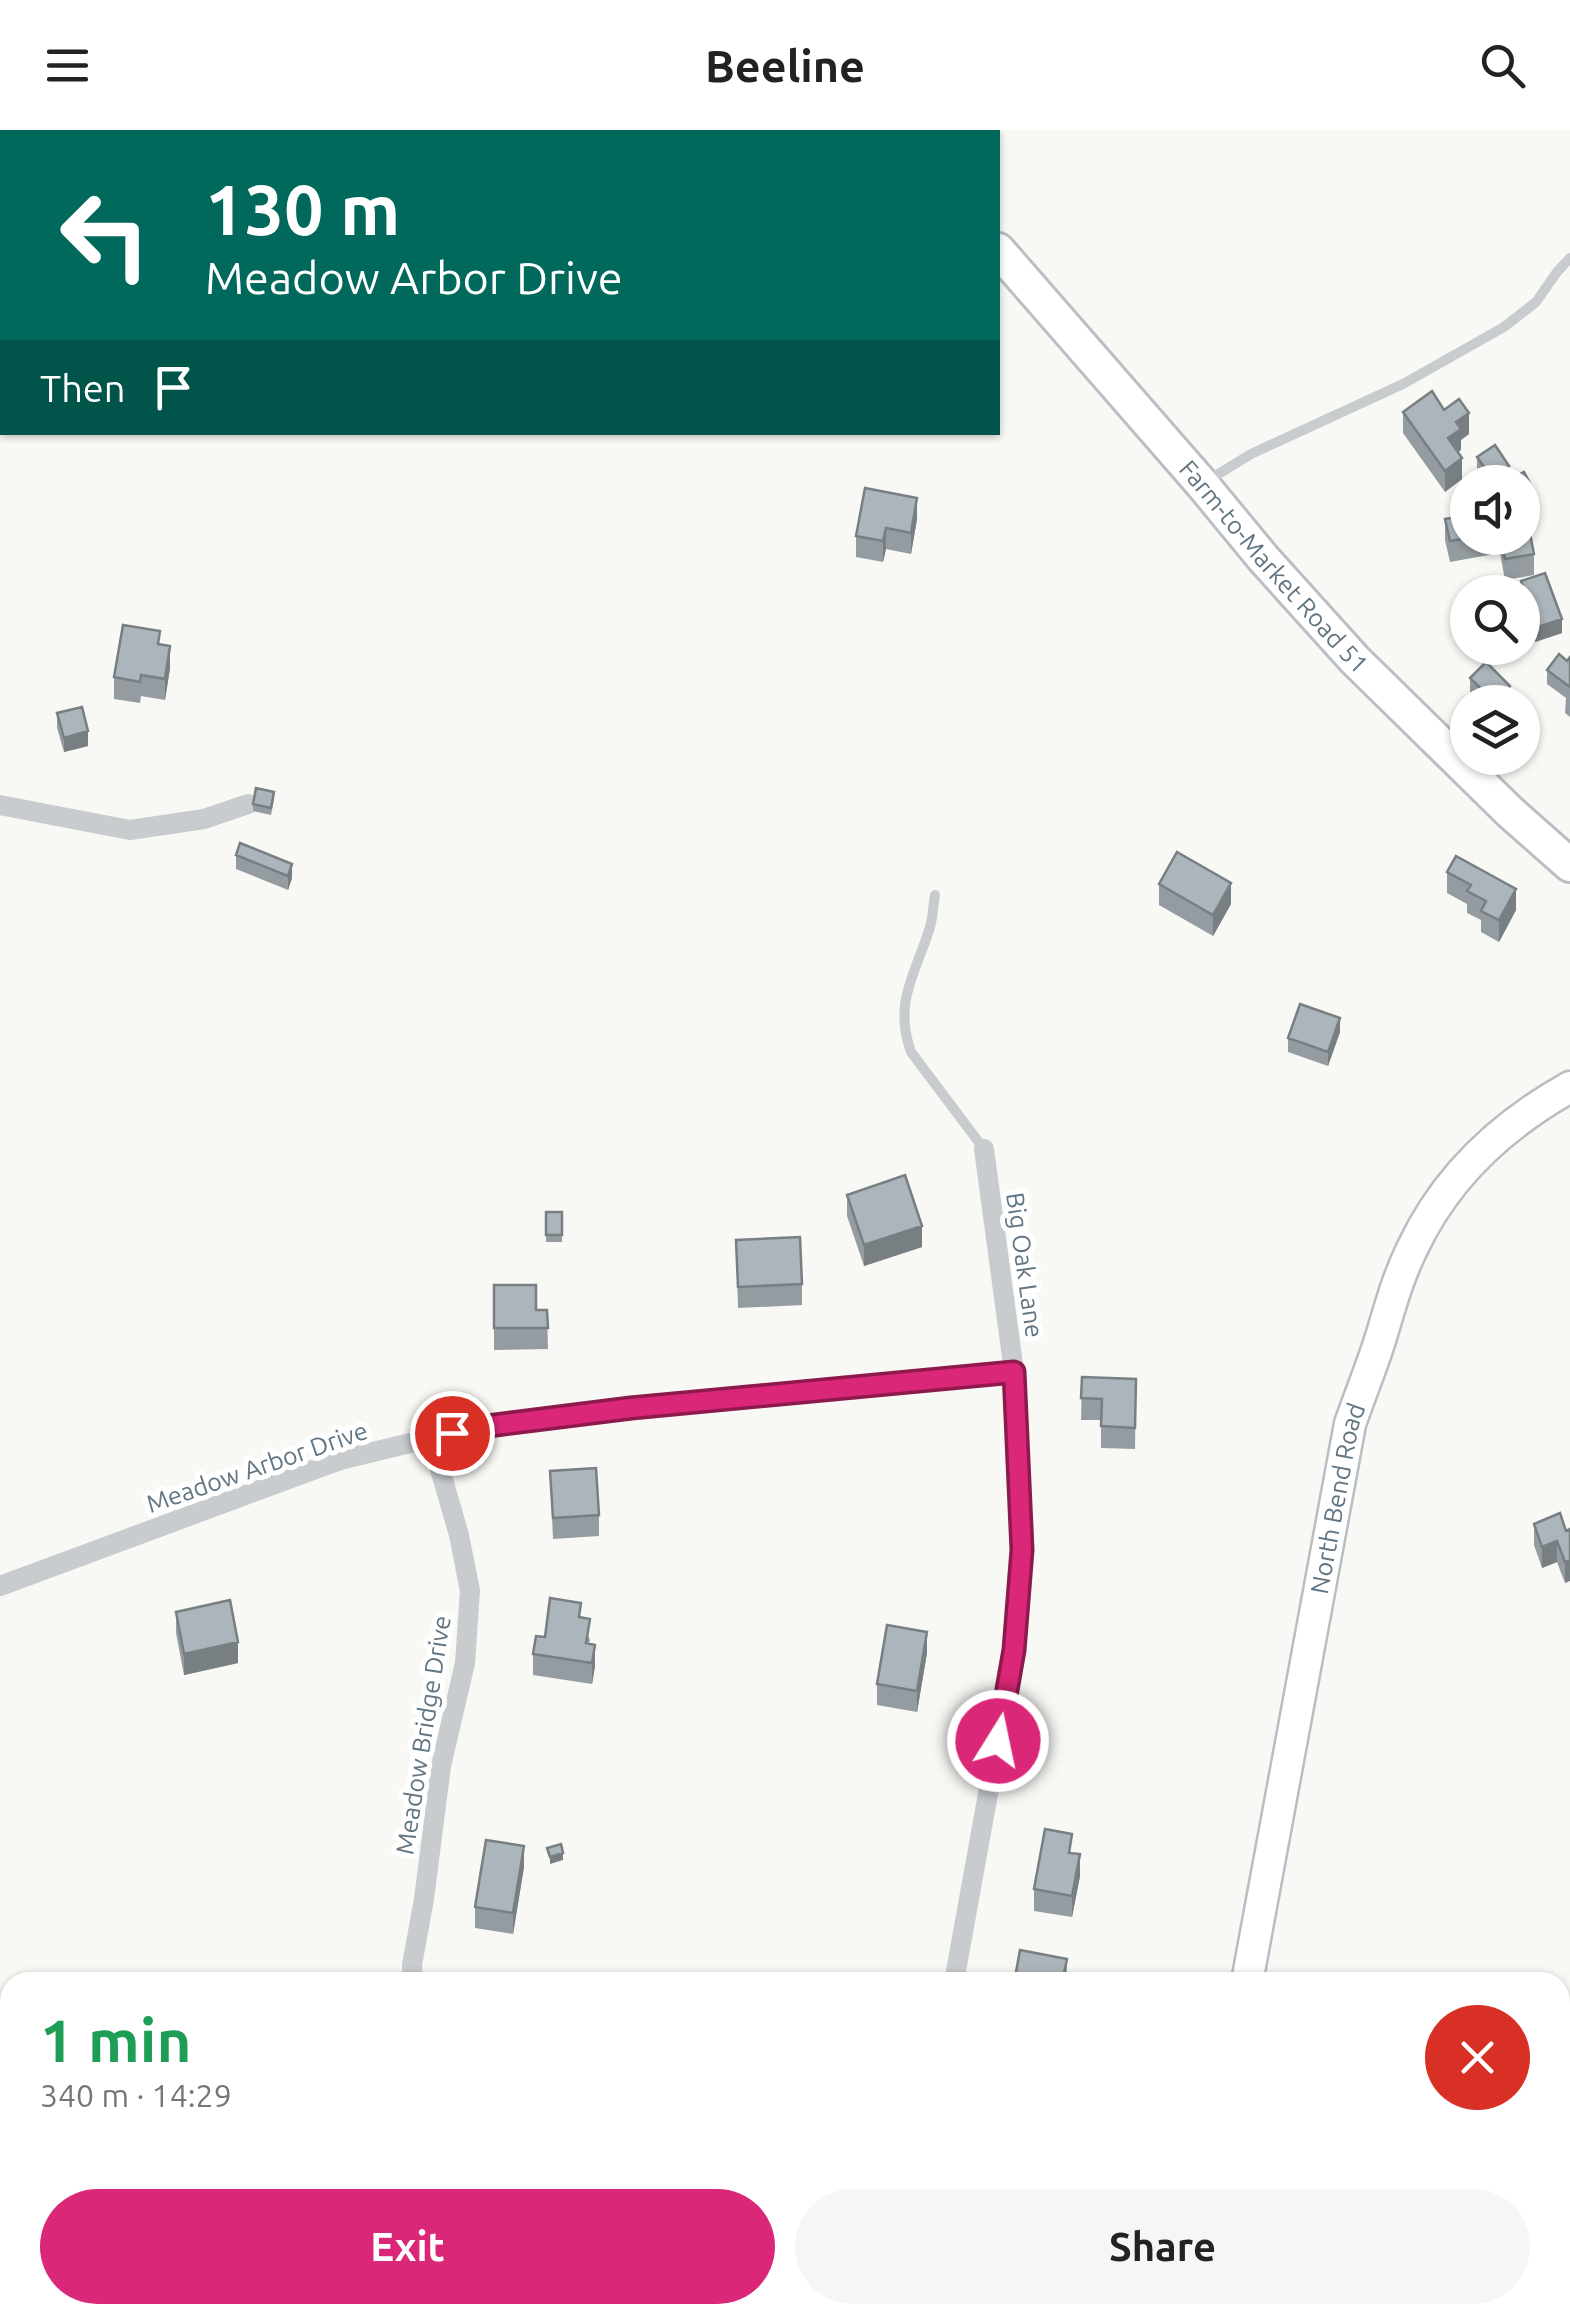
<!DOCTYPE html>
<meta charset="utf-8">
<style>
body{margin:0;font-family:Ubuntu,sans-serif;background:#f6f6f6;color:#222;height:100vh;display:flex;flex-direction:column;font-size:38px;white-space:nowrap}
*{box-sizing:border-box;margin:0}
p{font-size:32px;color:#767676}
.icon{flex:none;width:55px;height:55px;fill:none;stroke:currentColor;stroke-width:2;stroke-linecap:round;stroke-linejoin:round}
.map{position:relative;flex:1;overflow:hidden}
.drawer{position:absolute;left:0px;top:1842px;width:1570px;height:352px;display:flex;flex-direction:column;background:#fff;border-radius:30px 30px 0 0;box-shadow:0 2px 8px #0004}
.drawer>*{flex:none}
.hud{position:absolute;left:0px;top:0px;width:1000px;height:305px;box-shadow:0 2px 8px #0004;background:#00695c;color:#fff;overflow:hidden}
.buttons{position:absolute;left:1450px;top:335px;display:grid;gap:20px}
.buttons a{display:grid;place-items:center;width:90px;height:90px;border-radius:50%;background:#fff;box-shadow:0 2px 8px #0004;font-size:50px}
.pin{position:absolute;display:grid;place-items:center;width:85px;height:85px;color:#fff;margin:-42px;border:5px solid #fff;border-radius:50%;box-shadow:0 2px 10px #0007}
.me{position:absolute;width:110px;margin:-55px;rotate:10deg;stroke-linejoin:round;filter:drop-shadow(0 0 8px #0008)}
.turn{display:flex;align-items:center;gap:35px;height:210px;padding:0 40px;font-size:45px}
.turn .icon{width:130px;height:130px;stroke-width:2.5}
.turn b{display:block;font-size:70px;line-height:85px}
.then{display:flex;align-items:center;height:95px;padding:0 40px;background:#0003;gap:20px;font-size:38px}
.round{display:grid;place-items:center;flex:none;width:105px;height:105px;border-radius:52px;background:#f6f6f6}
.summary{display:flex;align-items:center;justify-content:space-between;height:170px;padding:0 40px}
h1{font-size:60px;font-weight:700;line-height:75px;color:#1e9e55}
.primary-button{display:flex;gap:20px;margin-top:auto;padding:20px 40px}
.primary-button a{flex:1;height:115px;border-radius:60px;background:#db2777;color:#fff;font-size:40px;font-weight:700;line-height:115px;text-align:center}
.primary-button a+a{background:#f6f6f6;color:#222}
header{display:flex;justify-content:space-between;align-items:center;height:130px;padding:0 40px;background:#fff;font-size:45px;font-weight:700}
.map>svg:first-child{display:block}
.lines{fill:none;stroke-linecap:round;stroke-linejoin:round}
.secondary-casing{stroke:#b8bec2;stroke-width:35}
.primary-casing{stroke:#bbbfc3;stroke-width:38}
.lane{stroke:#c8cccf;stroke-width:10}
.street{stroke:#c8cccf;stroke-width:20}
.secondary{stroke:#fff;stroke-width:30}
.primary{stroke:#fff;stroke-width:32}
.wall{fill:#949ca1}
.shaded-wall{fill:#787f83}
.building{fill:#acb5bb;stroke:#787f83;stroke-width:2.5}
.route-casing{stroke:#8e194d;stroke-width:25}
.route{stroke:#db2777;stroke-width:18}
.labels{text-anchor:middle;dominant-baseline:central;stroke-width:10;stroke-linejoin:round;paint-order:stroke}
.street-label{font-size:25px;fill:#617583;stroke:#fff}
</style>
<header><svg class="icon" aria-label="menu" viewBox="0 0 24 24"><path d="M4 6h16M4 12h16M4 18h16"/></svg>Beeline<svg class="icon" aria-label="search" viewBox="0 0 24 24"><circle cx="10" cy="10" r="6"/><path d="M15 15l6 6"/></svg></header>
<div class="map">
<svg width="1570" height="2193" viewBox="0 0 1570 2193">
<rect width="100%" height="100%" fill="#f8f8f5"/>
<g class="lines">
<defs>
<g id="secondary">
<path id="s1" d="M1247,1852L1350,1294C1360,1265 1372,1236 1381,1207C1390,1177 1398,1147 1412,1119C1445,1048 1502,995 1570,957"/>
<path d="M1184,2193L1185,2185"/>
</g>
<g id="primary">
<path d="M895,0L897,2"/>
<path id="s2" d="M998,120L1202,354L1263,428L1355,530L1510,682L1570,735"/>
</g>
</defs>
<use href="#secondary" class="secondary-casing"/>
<use href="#primary" class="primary-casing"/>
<path class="lane" d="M1207,351L1251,324L1403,254L1504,197L1536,172L1557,142L1570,128
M935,765C933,776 933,787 930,797C916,843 893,872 911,922L984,1019
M1560,2184L1570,2186"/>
<path class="street" d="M0,675L130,700L204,689L248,674
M0,1456L340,1330L472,1298L631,1278L1014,1242
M413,1852L412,1835L424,1769L441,1636L465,1533L470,1461L459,1405L431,1308
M954,1852L1014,1520L1022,1420L1014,1242L984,1019
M0,2091L10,2090"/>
<use href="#secondary" class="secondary"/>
<use href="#primary" class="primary"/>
</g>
<path class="wall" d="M378,0H452L454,2H378Z
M1444,280L1469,304L1461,310V320L1458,322L1462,349L1445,362L1403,303V282Z
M1495,315L1509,336V350L1524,342L1533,359V373L1525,378L1534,424V445L1505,450L1500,423L1450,432L1445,410V389L1468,385V408H1522V352H1485L1477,342V327Z
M917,389L911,424L886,419L883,432L856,427V406Z
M1521,451L1562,503L1535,512L1522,472Z
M160,515L170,538L165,570L141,566L140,573L114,569V547Z
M1570,527V587L1565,583L1566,568L1547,554V540L1567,531Z
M1470,548L1510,571L1509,572H1481L1470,562Z
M57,583L88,616L64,622L57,598Z
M274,669L271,685L253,681V674Z
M236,725L292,748L288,760L236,739Z
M1447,742L1516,780L1499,812L1481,802V790L1467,783V774L1447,763Z
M1159,754L1231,774L1213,806L1159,775Z
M1340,902L1328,936L1288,922V908Z
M847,1065L922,1117L864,1136L847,1086Z
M546,1082H562V1112H546Z
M736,1110L802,1154V1175L738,1178Z
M494,1155L536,1180H547L548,1219L494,1220Z
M1082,1247L1136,1249L1135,1319L1101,1318V1290H1081Z
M550,1341L599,1385V1406L553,1409Z
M1534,1394L1566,1401L1565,1453L1557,1432L1542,1438L1534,1415Z
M176,1482L238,1533L184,1545L176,1503Z
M581,1488L590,1510L589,1514L595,1536L592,1554L533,1545V1524L545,1507Z
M927,1523L917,1582L877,1575V1554Z
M524,1737L513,1804L475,1798V1777Z
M1080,1746L1072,1787L1034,1781V1759Z
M1067,1829L1066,1852H1016V1842Z
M789,2185H853L852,2193H832Z"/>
<path class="shaded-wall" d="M1469,283V304L1461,310V320L1448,329V308L1456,292Z
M1462,328V349L1445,362V341Z
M1509,336V350L1506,352H1492V348Z
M1533,359V373L1522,379V365Z
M917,368V389L911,424V403Z
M886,398V419L883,432V411Z
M1562,489V503L1535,512V498Z
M170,516V538L165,570V549Z
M1510,556V571L1509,572H1495Z
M88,601V616L64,622V608Z
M292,734V748L288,760V746Z
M1231,753V774L1213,806V785Z
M1516,759V780L1499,812V790Z
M1340,888V902L1328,936V922Z
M922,1096V1117L864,1136V1115Z
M1557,1411V1432L1542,1438V1417Z
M1570,1430V1451L1565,1453V1432Z
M927,1502V1523L917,1582V1561Z
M238,1512V1533L184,1545V1524Z
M595,1515V1536L592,1554V1533Z
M524,1716V1737L513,1804V1783Z
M563,1723V1730L550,1734V1727Z
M1080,1724V1746L1072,1787V1766Z
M1067,1829L1066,1852H1062Z"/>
<path class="building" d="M394,0H452L454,1L453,2H398Z
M1432,261L1444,280L1459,269L1469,283L1456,292L1461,299L1448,308L1462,328L1445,341L1403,282Z
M1495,315L1509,336L1492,348L1477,327Z
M1524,342L1533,359L1522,365V352H1504Z
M865,358L917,368L911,403L886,398L883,411L856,406Z
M1522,378H1525L1534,424L1505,429L1501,408H1522Z
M1468,385V408L1450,411L1445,389Z
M1545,443L1562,489L1535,498L1521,451Z
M123,495L160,501L158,514L170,516L165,549L141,545L140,552L114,547Z
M1559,524L1567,531L1570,527V557L1547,540Z
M1486,532L1510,556L1495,572L1470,548Z
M82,577L88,601L64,608L57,583Z
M256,658L274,662L271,678L253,674Z
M240,713L292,734L288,746L236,725Z
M1177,722L1231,753L1213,785L1159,754Z
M1456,726L1516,759L1499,790L1481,781L1486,771L1467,761L1471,755L1447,742Z
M1300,874L1340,888L1328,922L1288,908Z
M905,1045L922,1096L864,1115L847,1065Z
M546,1082H562V1105H546Z
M800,1107L802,1154L738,1157L736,1110Z
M494,1155H536V1180H547L548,1198H494Z
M1082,1247L1136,1249L1135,1298L1101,1296L1102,1269L1081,1268Z
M596,1338L599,1385L553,1388L550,1341Z
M1560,1383L1566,1401L1570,1399V1430L1565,1432L1557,1411L1542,1417L1534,1394Z
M550,1468L581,1473L579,1487L590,1489L586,1513L595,1515L592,1533L533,1524L536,1506L545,1507Z
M230,1470L238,1512L184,1524L176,1482Z
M887,1495L927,1502L917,1561L877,1554Z
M1045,1699L1072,1704L1069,1723L1080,1724L1072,1766L1034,1759Z
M486,1710L524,1716L513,1783L475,1777Z
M561,1714L563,1723L550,1727L547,1718Z
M1020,1820L1067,1829L1062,1852H1034L1035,1846L1016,1842Z
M0,2158L10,2159L9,2193H0Z"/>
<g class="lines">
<defs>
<path id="route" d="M452,1303L472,1298L631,1278L1014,1242L1022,1420L1014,1520L998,1611"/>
</defs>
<use href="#route" class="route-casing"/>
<use href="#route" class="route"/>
</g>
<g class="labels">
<g class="street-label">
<text stroke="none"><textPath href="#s2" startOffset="420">Farm-to-Market Road 51</textPath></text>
<text transform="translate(1025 1135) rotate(82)">Big Oak Lane</text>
<text transform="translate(257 1337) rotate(-19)">Meadow Arbor Drive</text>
<text stroke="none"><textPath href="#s1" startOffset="492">North Bend Road</textPath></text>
<text transform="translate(423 1605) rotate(-81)">Meadow Bridge Drive</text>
</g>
</g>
</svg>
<div class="buttons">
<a><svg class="icon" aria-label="sound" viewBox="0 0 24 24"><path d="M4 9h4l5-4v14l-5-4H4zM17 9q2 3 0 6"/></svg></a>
<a><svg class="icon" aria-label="search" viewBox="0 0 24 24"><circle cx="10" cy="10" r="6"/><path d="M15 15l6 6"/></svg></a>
<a><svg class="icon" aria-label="layers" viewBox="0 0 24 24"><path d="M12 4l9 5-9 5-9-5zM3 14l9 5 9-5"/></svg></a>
</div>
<div class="pin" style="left:452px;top:1303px;background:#d93025"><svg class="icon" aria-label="arrive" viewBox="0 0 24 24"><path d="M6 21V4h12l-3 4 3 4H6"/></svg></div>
<svg class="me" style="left:998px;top:1611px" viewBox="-20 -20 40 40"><circle r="17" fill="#db2777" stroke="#fff" stroke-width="3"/><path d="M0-11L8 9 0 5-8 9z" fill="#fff"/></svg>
<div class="hud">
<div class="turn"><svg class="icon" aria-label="left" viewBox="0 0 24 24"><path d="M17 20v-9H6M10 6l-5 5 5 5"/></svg><div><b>130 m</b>Meadow Arbor Drive</div></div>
<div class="then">Then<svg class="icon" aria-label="arrive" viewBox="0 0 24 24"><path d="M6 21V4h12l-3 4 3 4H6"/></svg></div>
</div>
<section class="drawer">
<div class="summary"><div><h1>1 min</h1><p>340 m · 14:29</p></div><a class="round" style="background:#d93025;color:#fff"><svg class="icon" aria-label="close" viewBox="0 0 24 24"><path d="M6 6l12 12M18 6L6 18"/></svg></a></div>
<div class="primary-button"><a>Exit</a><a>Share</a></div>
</section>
</div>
